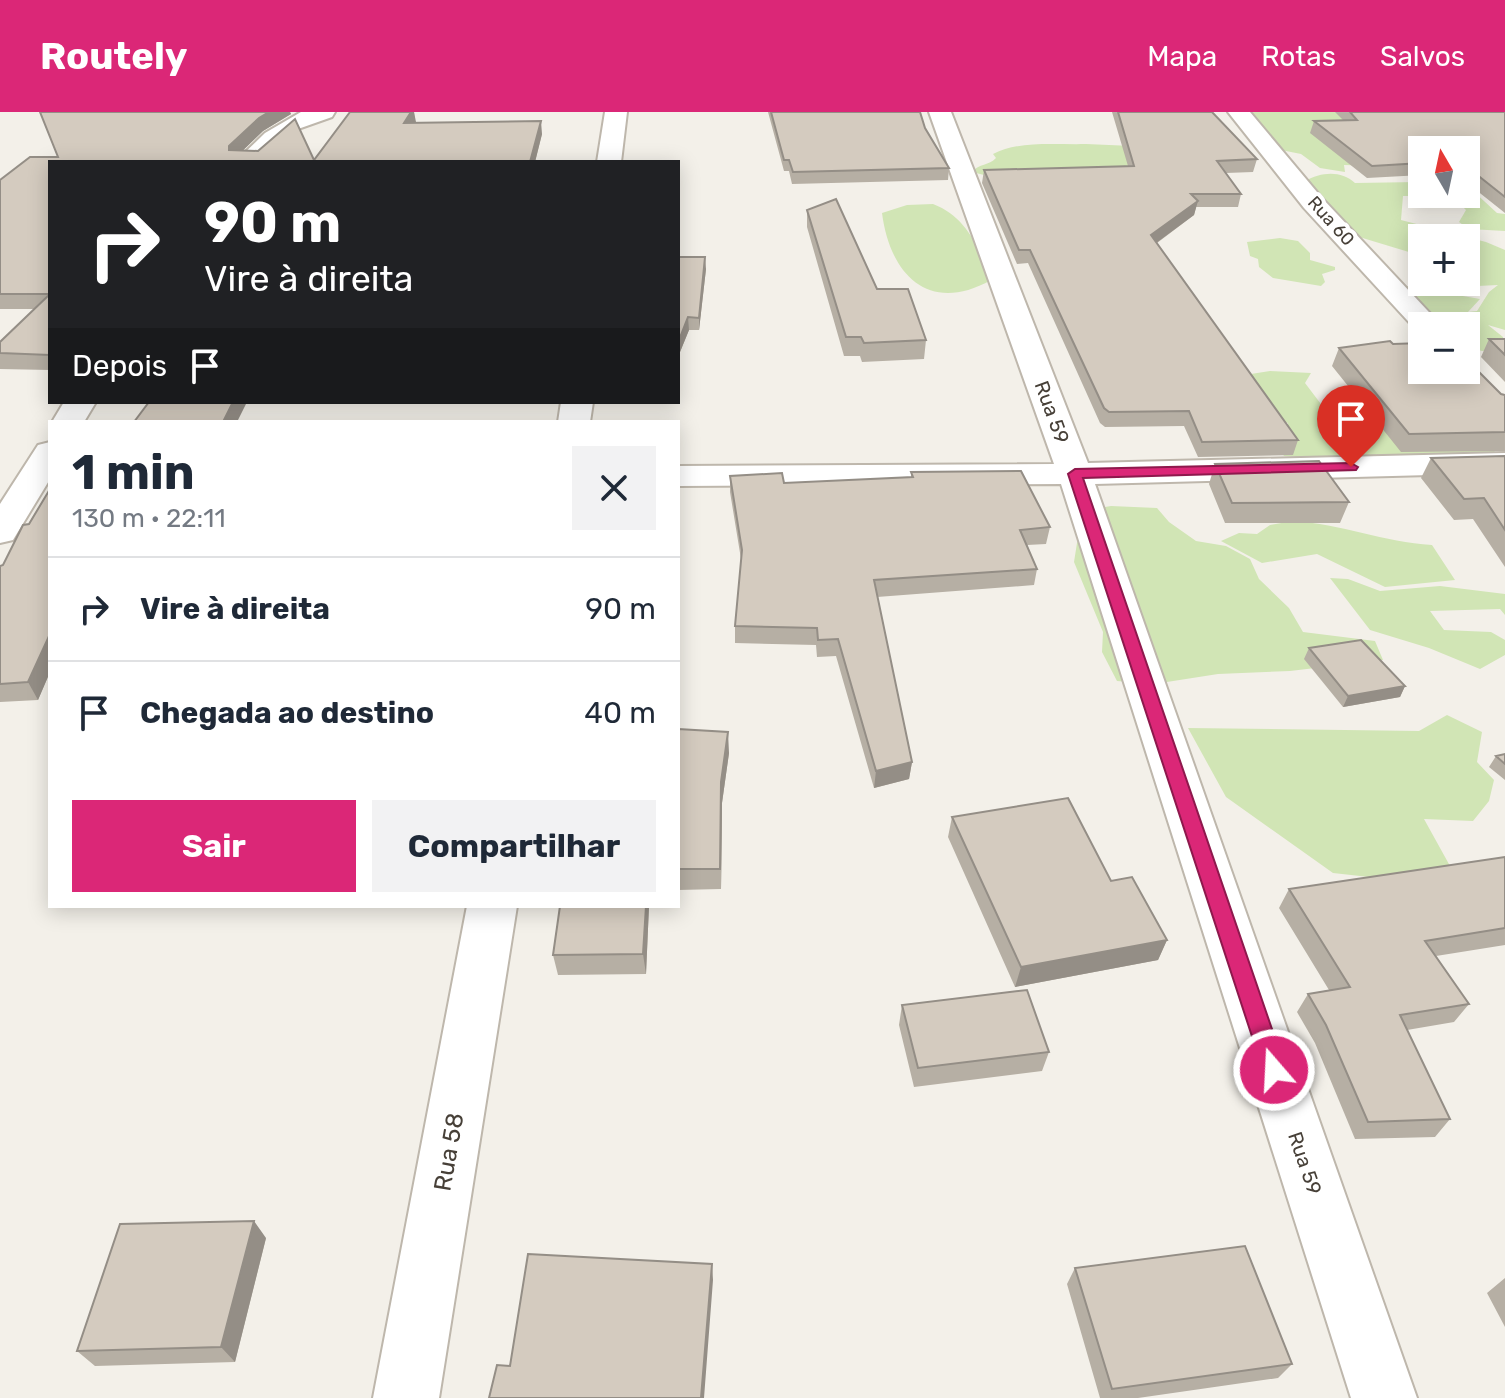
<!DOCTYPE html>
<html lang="pt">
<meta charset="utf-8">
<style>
body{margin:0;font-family:Rubik,sans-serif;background:#f2f2f3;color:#1f2937;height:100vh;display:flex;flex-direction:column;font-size:30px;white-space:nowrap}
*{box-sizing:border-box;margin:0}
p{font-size:26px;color:#747a83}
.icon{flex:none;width:44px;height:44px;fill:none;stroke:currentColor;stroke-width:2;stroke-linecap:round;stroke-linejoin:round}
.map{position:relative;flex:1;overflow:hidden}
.side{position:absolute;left:48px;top:308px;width:632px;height:488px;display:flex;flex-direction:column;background:#fff;border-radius:0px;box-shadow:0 4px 20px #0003}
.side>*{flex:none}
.guide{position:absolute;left:48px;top:48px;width:632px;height:244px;border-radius:0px;box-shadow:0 4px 20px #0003;background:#202124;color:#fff;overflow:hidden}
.needle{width:52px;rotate:351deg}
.controls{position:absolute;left:1408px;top:24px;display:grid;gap:16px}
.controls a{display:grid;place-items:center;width:72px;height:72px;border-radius:0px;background:#fff;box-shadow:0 4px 20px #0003;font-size:40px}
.pin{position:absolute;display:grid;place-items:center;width:68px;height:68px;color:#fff;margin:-82px -34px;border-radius:50% 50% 50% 0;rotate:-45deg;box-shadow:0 0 8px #0007}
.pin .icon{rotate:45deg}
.me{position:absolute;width:88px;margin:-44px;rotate:341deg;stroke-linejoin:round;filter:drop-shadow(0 0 6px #0008)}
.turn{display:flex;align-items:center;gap:28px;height:168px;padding:0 24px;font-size:36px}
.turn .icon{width:104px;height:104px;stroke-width:2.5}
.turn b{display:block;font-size:56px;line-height:68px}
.then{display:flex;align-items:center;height:76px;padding:0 24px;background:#0003;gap:16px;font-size:30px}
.round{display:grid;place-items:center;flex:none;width:84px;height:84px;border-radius:0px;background:#f2f2f3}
.head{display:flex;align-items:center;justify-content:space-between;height:136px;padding:0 24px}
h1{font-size:48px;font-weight:700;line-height:60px}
.button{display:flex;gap:16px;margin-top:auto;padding:16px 24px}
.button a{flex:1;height:92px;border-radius:0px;background:#db2777;color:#fff;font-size:32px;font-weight:700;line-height:92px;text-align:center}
.button a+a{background:#f2f2f3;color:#1f2937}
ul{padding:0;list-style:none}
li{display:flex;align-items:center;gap:24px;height:104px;padding:0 24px;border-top:2px solid #e0e1e3}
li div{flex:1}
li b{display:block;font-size:30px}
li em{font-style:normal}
header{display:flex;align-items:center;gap:48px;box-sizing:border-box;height:112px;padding:0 40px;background:#db2777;color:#fff}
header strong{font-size:38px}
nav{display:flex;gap:44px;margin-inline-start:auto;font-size:28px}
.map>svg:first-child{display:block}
.green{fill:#d1e5b5}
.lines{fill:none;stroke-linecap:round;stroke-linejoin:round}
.street-casing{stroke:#beb7ac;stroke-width:4}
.street{fill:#fff;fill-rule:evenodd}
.wall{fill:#b6afa4}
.shaded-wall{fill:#948e86}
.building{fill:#d4cbbf;stroke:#948e86;stroke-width:2}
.route{fill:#db2777;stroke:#8e194d;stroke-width:2}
.labels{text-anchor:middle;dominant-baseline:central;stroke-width:8;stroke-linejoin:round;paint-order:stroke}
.far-street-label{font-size:18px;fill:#474038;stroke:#fff}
.street-label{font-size:20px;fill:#474038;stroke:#fff}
.near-street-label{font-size:24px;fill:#474038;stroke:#fff}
</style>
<header>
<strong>Routely</strong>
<nav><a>Mapa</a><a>Rotas</a><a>Salvos</a></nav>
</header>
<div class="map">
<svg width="1505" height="1286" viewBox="0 0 1505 1286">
<rect width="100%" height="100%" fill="#f3f0e9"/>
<path class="green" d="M1252,0H1345L1422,38V82H1448L1420,90L1415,84H1403L1401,108L1486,130L1505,138V218L1488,213L1503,225L1505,238L1482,239L1466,235V214H1435L1389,171L1480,187L1468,200L1477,199L1489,180L1498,173L1457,175L1443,170H1466V126H1422V144L1356,124L1305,69C1321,60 1341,58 1355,71L1418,70L1412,55L1344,53L1345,60L1320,56L1301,42L1276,37Z
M1086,32L1132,34L1214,49L992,65L972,60C979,51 989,54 996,46L993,42C1020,28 1056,33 1086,32Z
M1466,57L1498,74L1471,77L1497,101L1505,102V119L1469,117L1459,110L1466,98L1455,87V82H1466Z
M933,92C967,105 979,136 991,168C929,203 890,163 882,101L907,93Z
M1280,126L1298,129L1310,141V148L1335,155V158L1322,162L1325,170L1321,174L1273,166L1259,155L1258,147L1250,144L1247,130Z
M1270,259L1311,261L1305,271L1330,304L1335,296L1389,293L1499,327L1494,341L1403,345L1349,342L1333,348L1284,344L1276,333L1288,321V311L1269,306L1219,267Z
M1111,394L1157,396L1169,410L1196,429L1226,434L1250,447L1259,467L1289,496L1303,520L1375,529L1383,548L1290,559L1218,562L1154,572L1117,569L1102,540L1103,520L1074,450L1077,431L1093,397Z
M1293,409C1341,412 1384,430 1432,433L1455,468L1385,475L1317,442L1262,451L1221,429L1239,421L1257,422L1270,413Z
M1330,466L1348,467L1380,479L1440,474L1505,482V503L1500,497L1430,499L1444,518L1491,520L1505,528V543L1480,557L1429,536L1370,518Z
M1447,603L1482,620L1477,650L1494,668L1489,689L1473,709L1424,707L1455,763L1396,768L1333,761L1226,685L1188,616L1419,619Z"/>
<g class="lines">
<defs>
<path id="street" d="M301,0H335L332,5L298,17L260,50H235L265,21Z
M605,0H627L621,50H597Z
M929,0H951L1088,351L1505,341V361L1095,372L1417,1286H1351L1061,372L678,374V354L1054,352Z
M1228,0H1250L1322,86L1442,214H1422V221L1418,220L1304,96Z
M64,290H96L84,310H52Z
M561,290H593L590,310H558Z
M50,330V367L13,428L0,431V392L38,333Z
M467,794H517L439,1286H373Z"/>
</defs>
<use href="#street" class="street-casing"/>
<use href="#street" class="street"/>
</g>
<path class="wall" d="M40,0H290L291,2L263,19L242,39L314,48L350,0H414L415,11L542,22L535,50H50V258L0,257V230L34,197H0V68L58,45Z
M768,0H920L925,16L949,56L948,68L792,72L789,59H784Z
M1112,0H1212L1257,47L1253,60L1226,61L1241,82L1238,95H1196L1194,103L1157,131L1298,328L1293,343L1198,345L1184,314L1105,315L1100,311L1028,151L1017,152L982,71L984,58L1128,54Z
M1335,0H1505V101L1466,70V38H1422V63L1367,66L1310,21L1314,9L1343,8Z
M807,98L877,177L926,228L924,247L862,250L860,244H844L807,115Z
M678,145L706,157L699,218H689L680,240H678Z
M1489,227H1505V270L1481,245Z
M1466,229L1471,237L1466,247L1501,282L1505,283V339L1401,340L1332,254L1339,236L1393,232L1466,258Z
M1505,344V455L1473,407L1454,408L1421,366L1431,346Z
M1215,352L1349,390L1340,411H1225L1209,372Z
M911,360L1050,415L1046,432L1027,433L1037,457L1034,473L877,485L912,650L909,667L874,676L836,544L817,545L816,533L735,531V514L741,447L730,380V364L784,371L911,365Z
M50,377V560L38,588L0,590V454L3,453Z
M1309,536L1405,574L1400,585L1343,595L1304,547Z
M678,617L729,641L722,691L721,777L678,778Z
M1505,642V668L1489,655L1496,644Z
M952,705L1167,828L1158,848L1015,875L948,725Z
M1505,745V833L1436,844L1469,892L1454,910L1407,918L1450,1007L1435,1025L1355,1027L1315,931L1297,900L1308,882L1329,878L1279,796L1289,777Z
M649,794L646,862L558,863L553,843Z
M902,893L1049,940L1042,959L914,975L899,913Z
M266,1126L235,1250L95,1254L77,1239Z
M1075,1156L1292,1252L1278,1266L1138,1286H1100L1067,1172Z
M1505,1166V1215L1487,1181Z"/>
<path class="shaded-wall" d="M269,0H290L291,2L263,19L233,48L229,38V34L259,6Z
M411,0H414L416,10L406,24L404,11Z
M541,9L542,22L535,50H530Z
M1198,89L1194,103L1148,137L1151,123Z
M705,145L706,157L699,218V206Z
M688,205L689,218L680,240L679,228Z
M233,290H247L237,310H223Z
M50,522V560L38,588L28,570Z
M1405,574L1400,585L1343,595L1348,584Z
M728,620L729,641L722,691L721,777V670Z
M912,650L909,667L874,676L876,659Z
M646,794H649L646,862L643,842Z
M1167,828L1158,848L1015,875L1021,855Z
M254,1109L266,1126L235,1250L221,1235Z
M712,1152L713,1168L704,1286H701Z"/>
<path class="building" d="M40,0H269L259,6L229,34V38L258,39L295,7L314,48L350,0H411L404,11L541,9L530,50H50V243L0,241V230L50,182H0V68L30,45H58Z
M771,0H920L925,16L949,56L793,60L789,48H784Z
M1118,0H1212L1257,47L1217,49L1241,82H1191L1198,89L1151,123L1298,328L1202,330L1189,299L1109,300L1104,296L1030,138H1019L984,58L1134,54Z
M1350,0H1505V85L1466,54V38H1422V51L1372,54L1314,9L1357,8Z
M836,87L877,177H908L926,228L864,231L861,225H846L807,98Z
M678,145H705L699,206L688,205L679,228H678Z
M1489,227H1505V243Z
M1471,228V237H1466V229Z
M1390,229L1393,232L1422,231V258H1466V247L1501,282L1505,283V320L1409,322L1339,236Z
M149,290H233L223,310H134Z
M1505,344V418L1484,386L1464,387L1431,346Z
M1319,349L1349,390L1232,391L1215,352Z
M1021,359L1050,415L1020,418L1037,457L874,468L912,650L876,659L838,527L818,528L817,516L735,514L742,438L730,364L782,361L784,371L913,365L911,360Z
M50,377V522L28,570L0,572V454L3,453L23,413L29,412Z
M1361,528L1405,574L1348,584L1309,536Z
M678,617L728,620L721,670L720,757H678Z
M1505,642V652L1496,644Z
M1068,686L1111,769L1132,765L1167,828L1021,855L952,705Z
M1505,745V816L1425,829L1469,892L1400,903L1450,1007L1368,1010L1326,913L1308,882L1350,875L1289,777Z
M560,794H646L643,842L553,843Z
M1027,878L1049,940L918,956L902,893Z
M254,1109L221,1235L77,1239L120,1112Z
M1245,1134L1292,1252L1112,1277L1075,1156Z
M528,1142L712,1152L701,1286H489L497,1253L510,1254Z"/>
<path class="route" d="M1351,351L1358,355L1356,358L1083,366L1286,958L1282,965L1274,968L1266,965L1263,958L1068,362L1075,357Z"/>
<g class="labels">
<g class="far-street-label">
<text transform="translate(1331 109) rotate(48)">Rua 60</text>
</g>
<g class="street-label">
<text transform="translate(1052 300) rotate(70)">Rua 59</text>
<text transform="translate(1305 1051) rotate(71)">Rua 59</text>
</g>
<g class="near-street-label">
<text transform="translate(449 1040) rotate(-80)">Rua 58</text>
</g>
</g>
</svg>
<div class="controls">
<a><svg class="needle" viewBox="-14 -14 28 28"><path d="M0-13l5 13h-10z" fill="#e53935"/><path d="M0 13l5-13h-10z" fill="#747a83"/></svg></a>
<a>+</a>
<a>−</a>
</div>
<div class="pin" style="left:1351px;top:355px;background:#d93025"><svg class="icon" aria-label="arrive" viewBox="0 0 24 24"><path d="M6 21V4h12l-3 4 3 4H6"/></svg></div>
<svg class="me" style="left:1274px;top:958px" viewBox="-20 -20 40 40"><circle r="17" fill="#db2777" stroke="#fff" stroke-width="3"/><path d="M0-11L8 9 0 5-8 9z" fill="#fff"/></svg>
<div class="guide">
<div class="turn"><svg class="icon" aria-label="right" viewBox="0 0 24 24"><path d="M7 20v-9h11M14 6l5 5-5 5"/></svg><div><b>90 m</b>Vire à direita</div></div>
<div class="then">Depois<svg class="icon" aria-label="arrive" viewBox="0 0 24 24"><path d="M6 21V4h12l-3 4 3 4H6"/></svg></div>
</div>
<section class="side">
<div class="head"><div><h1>1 min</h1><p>130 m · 22:11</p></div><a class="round"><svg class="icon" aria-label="close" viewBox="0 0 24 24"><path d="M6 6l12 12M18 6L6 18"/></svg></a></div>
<ul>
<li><svg class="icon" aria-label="right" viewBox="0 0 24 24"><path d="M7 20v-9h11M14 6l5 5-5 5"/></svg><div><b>Vire à direita</b></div><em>90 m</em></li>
<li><svg class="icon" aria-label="arrive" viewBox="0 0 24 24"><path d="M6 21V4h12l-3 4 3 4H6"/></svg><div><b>Chegada ao destino</b></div><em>40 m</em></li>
</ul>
<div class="button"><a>Sair</a><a>Compartilhar</a></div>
</section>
</div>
